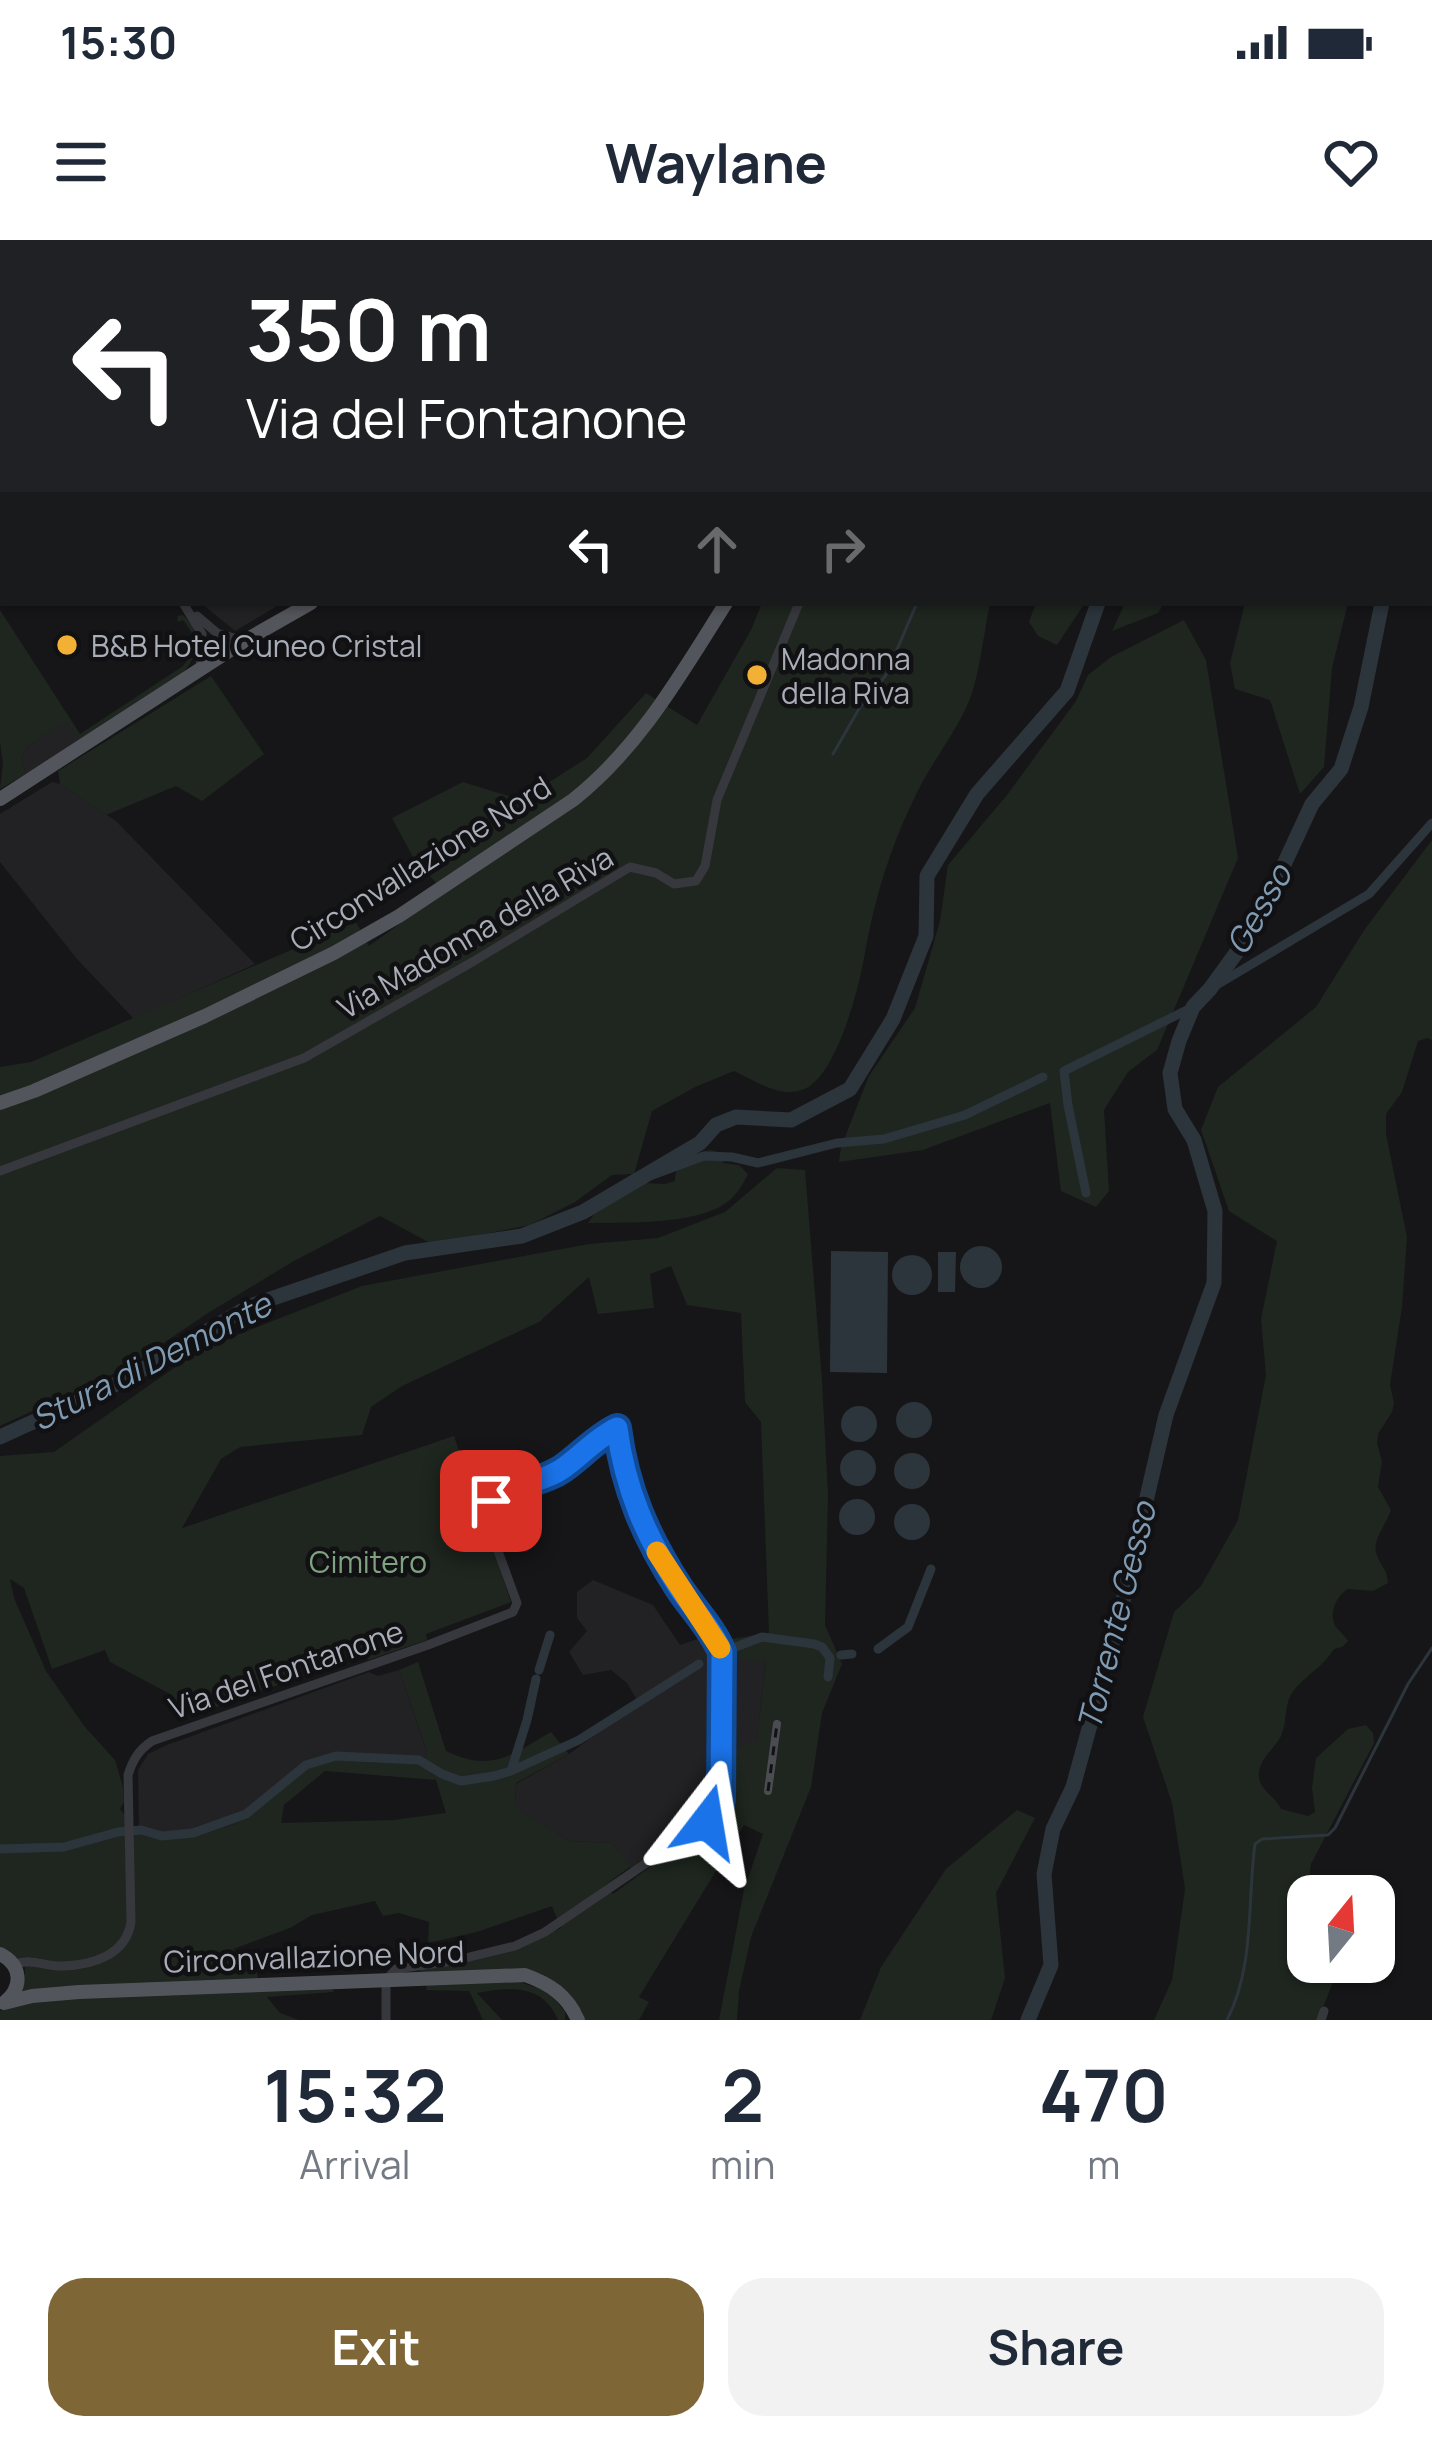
<!DOCTYPE html>
<style>
body{margin:0;font-family:Manrope,sans-serif;background:#f2f2f3;color:#1f2937;height:100vh;display:flex;flex-direction:column;font-size:45px;white-space:nowrap}
*{box-sizing:border-box;margin:0}
p{font-size:39px;color:#747a83}
.icon{flex:none;width:66px;height:66px;fill:none;stroke:currentColor;stroke-width:2;stroke-linecap:round;stroke-linejoin:round}
.map{position:relative;height:1780px;overflow:hidden}
.sheet{display:flex;flex-direction:column;background:#fff;flex:1}
.sheet>*{flex:none}
.top-card{position:absolute;left:0px;top:0px;width:1434px;height:366px;box-shadow:0 3px 9px #0004;background:#202124;color:#fff;overflow:hidden}
.needle{width:78px;rotate:18deg}
.fabs{position:absolute;left:1287px;top:1635px;display:grid;gap:24px}
.fabs a{display:grid;place-items:center;width:108px;height:108px;border-radius:24px;background:#fff;box-shadow:0 3px 9px #0004;font-size:60px}
.pin{position:absolute;display:grid;place-items:center;width:102px;height:102px;color:#fff;margin:-51px;border-radius:24px;box-shadow:0 6px 18px #0006}
.me{position:absolute;width:132px;margin:-66px;rotate:14deg;stroke-linejoin:round;filter:drop-shadow(0 0 9px #0008)}
.turn{display:flex;align-items:center;gap:42px;height:252px;padding:0 48px;font-size:54px}
.turn .icon{width:156px;height:156px;stroke-width:2.5}
.turn b{display:block;font-size:84px;line-height:102px}
.lanes{display:flex;align-items:center;height:114px;padding:0 48px;background:#0003;justify-content:center;gap:60px;direction:ltr}
.lanes .off{opacity:.35}
.eta{display:flex;justify-content:space-evenly;align-items:center;height:204px;text-align:center}
.eta b{font-size:72px;font-weight:700;line-height:84px}
.primary-button{display:flex;gap:24px;margin-top:auto;padding:24px 48px}
.primary-button a{flex:1;height:138px;border-radius:36px;background:#7e6636;color:#fff;font-size:48px;font-weight:700;line-height:138px;text-align:center}
.primary-button a+a{background:#f2f2f3;color:#1f2937}
.status{display:flex;justify-content:space-between;align-items:center;height:84px;padding:0 60px;background:#fff;direction:ltr}
.status svg{height:33px;fill:currentColor}
header{display:flex;justify-content:space-between;align-items:center;height:156px;padding:0 48px;background:#fff;font-size:54px;font-weight:700}
.map>svg:first-child{display:block}
.built{fill:#222225}
.green{fill:#1e261f;fill-rule:evenodd}
.water{fill:#2c353c}
.lines{fill:none;stroke-linecap:round;stroke-linejoin:round}
.stream{stroke:#2c353c;stroke-width:3}
.canal{stroke:#2c353c;stroke-width:9}
.river{stroke:#2c353c;stroke-width:15}
.street{stroke:#37383d;stroke-width:9}
.primary{stroke:#53555c;stroke-width:14}
.rail-casing{stroke:#4a4c52;stroke-width:8}
.rail{stroke:#111113;stroke-width:3;stroke-dasharray:9;stroke-linecap:butt}
.route-casing{stroke:#114b97;stroke-width:30}
.route{stroke:#1a73e8;stroke-width:21}
.slow{stroke:#f59e0b;stroke-width:21}
.poi-dot{fill:#f2b134;stroke:#111113;stroke-width:4.5}
.labels{text-anchor:middle;dominant-baseline:central;stroke-width:9;stroke-linejoin:round;paint-order:stroke}
.poi-label{font-size:30px;fill:#a8adb8;stroke:#111113;text-anchor:start}
.street-label{font-size:30px;fill:#a8adb8;stroke:#111113}
.park-label{font-size:30px;fill:#7fa381;stroke:#111113}
.water-label{font-size:33px;font-style:italic;fill:#7f9bb3;stroke:#111113}
</style>
<div class="status"><b>15:30</b><svg viewBox="0 0 49 12"><path d="M0 12V9h3v3zM5 12V6h3v6zM10 12V3h3v9zM15 12V0h3v12zM26 1h20v11H26zM47 4h2v5h-2z"/></svg></div>
<header><svg class="icon" aria-label="menu" viewBox="0 0 24 24"><path d="M4 6h16M4 12h16M4 18h16"/></svg>Waylane<svg class="icon" aria-label="heart" viewBox="0 0 24 24"><path d="M12 20l-8-8c-3-5 5-10 8-4 3-6 11-1 8 4z"/></svg></header>
<div class="map">
<svg width="1432" height="1780" viewBox="0 0 1432 1780">
<rect width="100%" height="100%" fill="#161618"/>
<path class="built" d="M201,363H282L235,391Z
M67,481L81,501L27,537L21,517L30,504Z
M52,542L60,544L116,581L255,724L134,779L77,719L0,622V574Z
M593,1340L653,1365L680,1405L710,1395L720,1412L766,1420L757,1502L730,1511L727,1557L719,1577L636,1635L612,1603L570,1601L519,1571L515,1564L516,1544L569,1514L639,1463L627,1443L611,1430L583,1435L569,1412L587,1391L577,1378V1352Z
M399,1430L427,1512L424,1524L308,1526L236,1584L188,1599L143,1597L139,1591L138,1530L148,1514L167,1505L369,1432L378,1436Z"/>
<path class="green" d="M693,0H898L897,3H694Z
M974,0H1224V3H973Z
M762,363H990C984,392 981,424 972,453C963,481 938,514 923,541C894,596 876,651 865,713C859,748 839,825 810,846C786,862 757,842 734,831L695,847L652,871L634,934L612,935L575,962L530,985L432,1004L380,976L294,1021L208,1073L128,1127L0,1186V827L31,822L356,682L369,706L444,652L413,617L392,578L463,542L521,560L587,518L646,453L697,485L751,390Z
M1036,363H1085L1057,405L1038,396L1029,382Z
M1125,363H1164L1158,373L1112,391Z
M1245,363H1348L1332,428L1324,527L1300,554L1270,460L1235,449L1230,423Z
M0,370L80,494L183,426C197,409 197,397 183,380L178,382L177,376L183,375C205,395 198,415 181,436L81,501L67,482L30,504L21,517L26,534L0,549L3,523L0,502Z
M1184,380L1206,420L1238,618L1157,810L1128,832L1104,870L1109,951L1096,967L1061,951L1050,863L923,910L839,922L841,907L869,836L915,768L940,681L948,625L1007,555L1076,461L1088,435L1111,417Z
M211,436L264,514L202,561L176,546L106,575L60,544L58,531Z
M1432,600V800L1427,798L1418,801L1402,852L1386,874V894L1407,997L1402,1067L1390,1145L1394,1163L1392,1172L1378,1194L1377,1203L1382,1221L1378,1247L1391,1270C1387,1283 1373,1299 1376,1312C1379,1325 1387,1327 1388,1343L1373,1351L1348,1349C1336,1356 1328,1374 1336,1387C1340,1392 1345,1396 1348,1401L1342,1407L1334,1409C1323,1427 1307,1434 1294,1450C1283,1465 1288,1480 1281,1496C1274,1510 1257,1520 1259,1538C1261,1551 1276,1557 1281,1569L1308,1576L1315,1572L1312,1548L1316,1518L1348,1489L1366,1485L1373,1493L1374,1503L1311,1624L1301,1696L1308,1700V1722H1341L1318,1780H1154L1172,1740L1185,1649L1172,1563L1143,1477L1174,1372L1201,1346L1238,1280L1266,1135L1261,1079L1277,1001L1229,971L1201,890L1218,847L1316,767L1365,689Z
M711,910L722,913L723,923L739,925L748,934C744,942 739,951 732,958C704,986 626,982 588,983L599,967L643,943L665,944L675,941C675,920 692,913 711,910Z
M777,928L805,930L822,1140L828,1255L825,1385L842,1424L822,1473L811,1547L751,1697L739,1751L737,1780H719L744,1650L763,1594L744,1585L639,1757L649,1762L639,1780H585L582,1771L557,1744L421,1735L420,1729L515,1710L561,1688L552,1666L477,1692L428,1703L429,1682L399,1673L383,1676L375,1661L312,1675L290,1688L233,1709L256,1725L259,1747L331,1743L334,1752L267,1757L280,1773L299,1780H0V1771C20,1760 25,1749 25,1726L0,1712V1216L54,1212L201,1109L362,1046L589,1004L658,998L725,972ZM671,1026L687,1065L741,1073L745,1162L761,1182L769,1393L732,1399L724,1406L726,1419L766,1421L757,1501L730,1511L727,1556L719,1577L613,1654L604,1646L631,1626L612,1603L570,1601L520,1571L515,1564L516,1543L569,1514L551,1492C511,1515 492,1533 446,1511L418,1422L399,1430L427,1511L424,1524L336,1518L308,1526L236,1584L187,1598L143,1597L120,1569L124,1562L123,1547L115,1520L85,1487L46,1431L14,1358L10,1339L24,1348L52,1429L105,1410L110,1422L170,1454L179,1480L365,1414L368,1420L427,1400L426,1394L511,1362L454,1196L182,1288L221,1219L240,1207L362,1195L371,1167L402,1146L539,1082L589,1037L598,1074L654,1068L650,1034ZM325,1531L436,1540L446,1573L394,1580L281,1583L284,1565Z
M1017,1570L1035,1578L996,1653L1005,1738L991,1780H860L881,1727L946,1629Z
M514,1740L549,1752L565,1772V1780H558C543,1744 511,1747 477,1753L502,1780H483L469,1751L426,1750L427,1743Z"/>
<path class="water" d="M960 1027a21 21 0 1 1 42 0a21 21 0 1 1-42 0Z
M831,1011L888,1012L887,1133L830,1132Z
M938,1012H956L955,1052H938Z
M892 1035a20 20 0 1 1 40 0a20 20 0 1 1-40 0Z
M896 1180a18 18 0 1 1 36 0a18 18 0 1 1-36 0Z
M841 1184a18 18 0 1 1 36 0a18 18 0 1 1-36 0Z
M840 1228a18 18 0 1 1 36 0a18 18 0 1 1-36 0Z
M894 1231a18 18 0 1 1 36 0a18 18 0 1 1-36 0Z
M839 1277a18 18 0 1 1 36 0a18 18 0 1 1-36 0Z
M894 1282a18 18 0 1 1 36 0a18 18 0 1 1-36 0Z"/>
<g class="lines">
<path class="stream" d="M1104,3L1105,0
M833,514L860,467L886,435L917,363
M1227,1780C1255,1726 1247,1662 1255,1604L1262,1599L1328,1595L1335,1588L1408,1444L1432,1408"/>
<path class="canal" d="M1210,749L1369,654L1432,583
M628,944L704,916L732,917L758,923L837,903L884,899L965,875L1043,837
M1086,953L1068,865L1064,831L1193,767
M878,1409L908,1387L931,1329
M725,1411L762,1397L814,1404L822,1407L830,1418L828,1437
M841,1415L852,1414
M539,1430L550,1395
M511,1531L579,1500L699,1424
M0,1609L64,1607L118,1592L141,1590L162,1596L193,1593L246,1574L306,1525L336,1516L419,1520L442,1534L461,1541L494,1536L511,1531L527,1480L536,1439"/>
<path class="river" d="M1239,0L1240,3
M1373,3V0
M0,1197L123,1141L250,1066L405,1013L522,996L583,972L700,903L716,885L736,877L791,880L850,849L893,779L926,696L927,636L977,554L1067,451L1098,363
M1028,1780L1051,1725L1044,1634L1053,1589L1073,1547L1090,1485L1119,1378L1166,1175L1214,1043L1215,971L1194,900L1175,869L1170,833L1179,801L1193,767L1210,749L1255,687L1312,564L1341,529L1361,467L1382,363"/>
<path class="street" d="M208,0L211,3
M687,0V3
M943,0L944,3
M263,3L268,0
M0,82H3
M183,363L202,394L200,430
M197,376L217,393L244,401
M0,931L304,818L474,721L630,627L656,633L674,644L696,641L705,626L717,560L799,363
M14,1725C33,1717 44,1727 63,1726C93,1725 126,1715 131,1682L128,1535C133,1519 139,1510 152,1501L428,1405L513,1372L517,1363L479,1259
M386,1780V1740L396,1729L453,1721L515,1706L545,1692L717,1575L721,1560V1412C712,1389 693,1369 679,1348C646,1297 625,1249 617,1188L601,1197L562,1229L498,1255L489,1265L486,1276
M1321,1780L1324,1771"/>
<path class="primary" d="M928,0V3
M912,3L914,0
M0,559L244,401L311,363
M0,863L34,851L205,776L334,713L399,676L573,560C640,507 681,434 726,363
M0,1714C22,1725 23,1747 5,1762
M4,1763L32,1756L79,1752L525,1735C550,1744 567,1755 578,1780"/>
<defs>
<path id="rail" d="M768,1551L777,1484"/>
</defs>
<use href="#rail" class="rail-casing"/>
<use href="#rail" class="rail"/>
</g>
<g class="lines">
<defs>
<path id="route" d="M491,1261C512,1243 540,1244 562,1229C581,1216 596,1198 617,1188C625,1249 646,1297 679,1348C693,1369 712,1388 722,1412L721,1560L717,1575L707,1582"/>
</defs>
<use href="#route" class="route-casing"/>
<use href="#route" class="route"/>
<path class="slow" d="M657,1312L720,1408"/>
</g>
<g class="poi-dot">
<circle cx="67" cy="405" r="12"/>
<circle cx="757" cy="435" r="12"/>
</g>
<g class="labels">
<g class="poi-label">
<text x="91" y="405">B&amp;B Hotel Cuneo Cristal</text>
<text x="781" y="418">Madonna<tspan x="781" dy="34">della Riva</tspan></text>
</g>
<g class="street-label">
<text transform="translate(420 623) rotate(-32)">Circonvallazione Nord</text>
<text transform="translate(475 692) rotate(-30)">Via Madonna della Riva</text>
<text transform="translate(286 1429) rotate(-19)">Via del Fontanone</text>
<text transform="translate(314 1716) rotate(-2)">Circonvallazione Nord</text>
</g>
<g class="park-label">
<text x="368" y="1321">Cimitero</text>
</g>
<g class="water-label">
<text transform="translate(1258 669) rotate(-60)">Gesso</text>
<text transform="translate(151 1121) rotate(-27)">Stura di Demonte</text>
<text transform="translate(1116 1376) rotate(-76)">Torrente Gesso</text>
</g>
</g>
</svg>
<div class="fabs">
<a><svg class="needle" viewBox="-14 -14 28 28"><path d="M0-13l5 13h-10z" fill="#e53935"/><path d="M0 13l5-13h-10z" fill="#747a83"/></svg></a>
</div>
<div class="pin" style="left:491px;top:1261px;background:#d93025"><svg class="icon" aria-label="arrive" viewBox="0 0 24 24"><path d="M6 21V4h12l-3 4 3 4H6"/></svg></div>
<svg class="me" style="left:707px;top:1582px" viewBox="-20 -20 40 40"><path d="M0-17L14 15 0 8-14 15z" fill="#1a73e8" stroke="#fff" stroke-width="4"/></svg>
<div class="top-card">
<div class="turn"><svg class="icon" aria-label="left" viewBox="0 0 24 24"><path d="M17 20v-9H6M10 6l-5 5 5 5"/></svg><div><b>350 m</b>Via del Fontanone</div></div>
<div class="lanes"><svg class="icon" aria-label="left" viewBox="0 0 24 24"><path d="M17 20v-9H6M10 6l-5 5 5 5"/></svg><svg class="icon off" aria-label="ahead" viewBox="0 0 24 24"><path d="M12 20V5M6 11l6-6 6 6"/></svg><svg class="icon off" aria-label="right" viewBox="0 0 24 24"><path d="M7 20v-9h11M14 6l5 5-5 5"/></svg></div>
</div>
</div>
<section class="sheet">
<div class="eta">
<div><b>15:32</b><p>Arrival</p></div>
<div><b>2</b><p>min</p></div>
<div><b>470</b><p>m</p></div>
</div>
<div class="primary-button"><a>Exit</a><a>Share</a></div>
</section>
